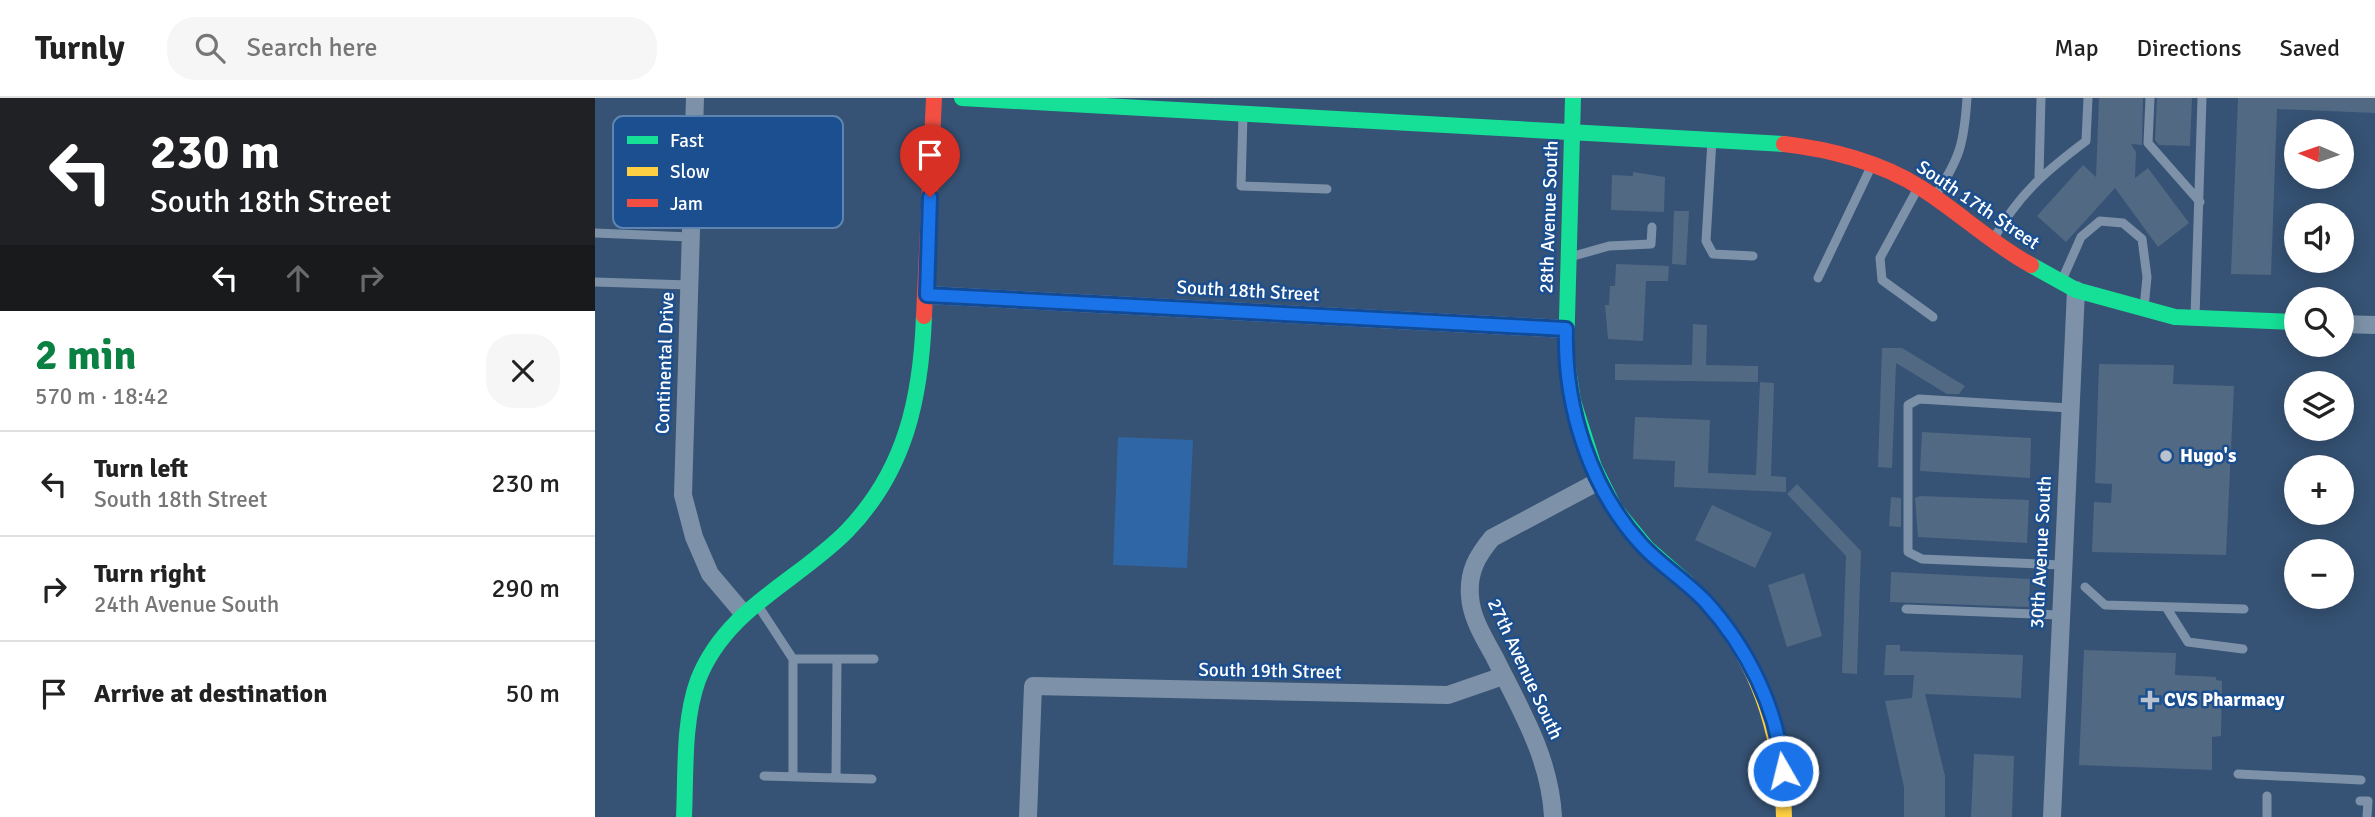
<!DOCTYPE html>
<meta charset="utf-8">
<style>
body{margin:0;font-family:Signika,sans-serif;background:#f6f6f6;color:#222;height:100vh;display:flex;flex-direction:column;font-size:26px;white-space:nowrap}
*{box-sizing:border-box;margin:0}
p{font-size:23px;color:#767676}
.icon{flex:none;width:38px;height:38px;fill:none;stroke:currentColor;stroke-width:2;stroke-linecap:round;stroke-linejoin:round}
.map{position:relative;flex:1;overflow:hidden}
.drawer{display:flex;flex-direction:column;background:#fff;width:595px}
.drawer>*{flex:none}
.guide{background:#202124;color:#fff;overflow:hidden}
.needle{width:46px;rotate:272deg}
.fabs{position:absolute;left:1689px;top:21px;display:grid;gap:14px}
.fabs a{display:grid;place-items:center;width:70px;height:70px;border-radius:50%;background:#fff;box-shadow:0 4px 18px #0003;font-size:35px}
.pin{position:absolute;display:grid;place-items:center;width:60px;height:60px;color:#fff;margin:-72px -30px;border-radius:50% 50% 50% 0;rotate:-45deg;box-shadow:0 0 7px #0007}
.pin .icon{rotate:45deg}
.me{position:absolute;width:77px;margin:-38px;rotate:352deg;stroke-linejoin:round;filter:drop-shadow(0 0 5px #0008)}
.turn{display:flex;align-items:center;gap:24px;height:147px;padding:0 35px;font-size:32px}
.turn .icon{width:91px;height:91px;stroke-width:2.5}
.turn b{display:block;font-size:49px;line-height:60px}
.lanes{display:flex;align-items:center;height:66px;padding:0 35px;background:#0003;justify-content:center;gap:35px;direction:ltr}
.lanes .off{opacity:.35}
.round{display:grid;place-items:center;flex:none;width:74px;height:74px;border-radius:28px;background:#f6f6f6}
.overview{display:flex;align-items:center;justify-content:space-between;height:119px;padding:0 35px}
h1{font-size:42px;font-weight:700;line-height:52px;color:#0b8043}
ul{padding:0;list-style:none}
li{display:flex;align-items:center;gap:21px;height:105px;padding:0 35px;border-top:2px solid #e0e0e0}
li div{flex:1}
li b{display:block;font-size:26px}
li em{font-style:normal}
header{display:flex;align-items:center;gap:42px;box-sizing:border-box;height:98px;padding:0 35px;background:#fff;border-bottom:2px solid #e0e0e0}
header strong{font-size:33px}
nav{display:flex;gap:38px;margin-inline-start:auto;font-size:24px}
.search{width:490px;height:63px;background:#f6f6f6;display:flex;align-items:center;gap:18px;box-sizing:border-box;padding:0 24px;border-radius:28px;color:#767676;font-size:26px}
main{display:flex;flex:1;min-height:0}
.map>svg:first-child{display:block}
.green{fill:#2f66a5}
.building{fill:#526984}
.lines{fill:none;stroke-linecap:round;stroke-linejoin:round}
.lane{stroke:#7d92a8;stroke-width:9}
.street{stroke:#7d92a8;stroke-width:18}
.fast{stroke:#16e098;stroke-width:16}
.slow{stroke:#ffcf43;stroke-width:16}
.jam{stroke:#f24e42;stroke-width:16}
.route-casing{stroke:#114b97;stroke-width:18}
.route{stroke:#1a73e8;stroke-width:12}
.poi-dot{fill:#b9c2ce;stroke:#1b4f8f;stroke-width:2.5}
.labels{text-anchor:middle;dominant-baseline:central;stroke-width:5;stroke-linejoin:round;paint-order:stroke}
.street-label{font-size:19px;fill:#fff;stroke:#1b4f8f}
.poi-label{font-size:19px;font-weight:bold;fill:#fff;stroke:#1b4f8f;text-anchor:start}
.key{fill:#1b4f8f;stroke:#5f84b1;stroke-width:2}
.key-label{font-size:19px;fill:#fff}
</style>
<header>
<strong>Turnly</strong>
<div class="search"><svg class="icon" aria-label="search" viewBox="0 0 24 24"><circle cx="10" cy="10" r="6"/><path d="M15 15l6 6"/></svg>Search here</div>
<nav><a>Map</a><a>Directions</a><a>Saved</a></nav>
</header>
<main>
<section class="drawer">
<div class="guide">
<div class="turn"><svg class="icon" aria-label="left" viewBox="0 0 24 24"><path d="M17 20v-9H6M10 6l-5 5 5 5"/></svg><div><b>230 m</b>South 18th Street</div></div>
<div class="lanes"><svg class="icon" aria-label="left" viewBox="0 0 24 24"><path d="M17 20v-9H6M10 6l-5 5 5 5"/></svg><svg class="icon off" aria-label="ahead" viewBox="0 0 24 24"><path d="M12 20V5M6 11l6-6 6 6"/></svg><svg class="icon off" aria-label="right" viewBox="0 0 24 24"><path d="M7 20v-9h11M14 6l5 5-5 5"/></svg></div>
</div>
<div class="overview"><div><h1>2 min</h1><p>570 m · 18:42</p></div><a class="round"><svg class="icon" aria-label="close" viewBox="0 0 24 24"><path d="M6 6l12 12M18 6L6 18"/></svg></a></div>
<ul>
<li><svg class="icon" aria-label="left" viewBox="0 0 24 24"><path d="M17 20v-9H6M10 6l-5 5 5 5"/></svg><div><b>Turn left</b><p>South 18th Street</p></div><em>230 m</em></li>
<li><svg class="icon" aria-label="right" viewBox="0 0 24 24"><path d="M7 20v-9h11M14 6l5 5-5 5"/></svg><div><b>Turn right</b><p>24th Avenue South</p></div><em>290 m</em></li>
<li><svg class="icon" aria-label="arrive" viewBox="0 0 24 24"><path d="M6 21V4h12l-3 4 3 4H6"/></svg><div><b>Arrive at destination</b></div><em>50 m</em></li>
</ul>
</section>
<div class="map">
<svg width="1780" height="719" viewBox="0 0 1780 719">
<rect width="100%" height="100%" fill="#365274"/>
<path class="green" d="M523,339L598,342L592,470L518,467Z"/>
<path class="building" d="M1504,0H1548L1547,47L1536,46L1541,54L1540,80L1553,70L1594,125L1563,149L1520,90L1471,144L1442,118L1488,67L1501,79Z
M1562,0H1597L1595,48L1564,47L1560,42Z
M1643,0H1780V15L1682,11L1676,177L1636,176Z
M1038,74L1070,79L1069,114L1016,112L1017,77L1038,78Z
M1079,113H1094L1091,167L1077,166Z
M1021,166L1074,168L1073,183H1051L1048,243L1013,241L1010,207H1014L1015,188H1020Z
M1098,226L1112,227L1111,267L1163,268V284L1020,282V266L1097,267Z
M1287,250H1307L1370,288L1364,296H1352L1301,265L1297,370L1283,369Z
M1504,266L1579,267L1578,286L1639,288L1631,457L1497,454L1499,404L1516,405L1517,386L1500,385Z
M1165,284L1179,285L1176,378L1191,379V394L1079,389L1080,363L1038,361L1040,319L1115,322L1113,375L1161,377Z
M1327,334L1436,340L1435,380L1325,373Z
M1202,386L1266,453L1262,576L1247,575L1251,458L1192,396Z
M1325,398L1434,402L1432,445L1323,439L1320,400Z
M1296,399L1306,400V429L1294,428Z
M1117,407L1177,435L1160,470L1100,442Z
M1296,474L1435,481L1434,509L1295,504Z
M1209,475L1227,538L1192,549L1173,487Z
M1291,547H1305V553L1428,557L1426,600L1330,596L1350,678V719H1309V689L1290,603L1317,600L1319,577H1289Z
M1489,552L1581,555L1580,577L1621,579V582L1627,583L1626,638L1617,639V672L1484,667Z
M1379,656L1419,658L1417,719H1376Z"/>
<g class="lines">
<path class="lane" d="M1555,0L1553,45L1605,104
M648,17L646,88L732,91
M1117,42L1111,143L1118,156L1158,158
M1444,78L1446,0
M1323,90L1285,160L1287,182L1338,219
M1340,98C1365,60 1369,46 1372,0
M0,135L95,139
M1399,140C1425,95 1451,73 1491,43L1493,0
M975,159L1014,148L1056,146L1057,129
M1223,180L1276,69
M1467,182L1486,139L1505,123L1528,125L1547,141L1552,179L1549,210
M0,184L94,187
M1600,219L1607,0
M1466,467L1327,461L1313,454V307L1324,301L1474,310
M1490,489L1510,507L1649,511
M162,506L198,561V679
M1571,509L1593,544L1648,551
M1311,511L1464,517
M198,561H279
M1643,676L1766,682
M169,678L277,681
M241,680L242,561
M1765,703H1773L1772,719
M1672,719V698"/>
<path class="street" d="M100,0L88,397L99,439L115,476L148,515
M332,197L971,231
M1746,226L1780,227
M433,719L438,588L853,597L908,578
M958,719C955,659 925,611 899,558C889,540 876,519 875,498C873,474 882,458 897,440L1004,383
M1457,719L1481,192"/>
<path class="fast" d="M367,0L1189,46
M978,0L971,257L978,303L999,369L1020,411L1052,450L1092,485
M1436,167L1481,192L1580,219L1701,224
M89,719C91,675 88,623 103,582C131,510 202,484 252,433C311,372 326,299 329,218"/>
<path class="slow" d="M1092,485C1159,547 1187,629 1189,719"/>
<path class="jam" d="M1189,46C1234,51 1288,65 1326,90C1364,114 1397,146 1436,167
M329,218L339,0"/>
</g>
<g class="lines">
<defs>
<path id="route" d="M335,99L332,197L971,231C969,307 994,389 1046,446C1065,467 1090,482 1110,503C1152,549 1183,611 1188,673"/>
</defs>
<use href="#route" class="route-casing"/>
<use href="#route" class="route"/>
</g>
<g class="poi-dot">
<circle cx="1571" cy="358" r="7"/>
<path d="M1551.5 591.5h7v7h7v7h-7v7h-7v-7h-7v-7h7z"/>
</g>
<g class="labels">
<g class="street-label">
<text transform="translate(1383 107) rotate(34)">South 17th Street</text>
<text transform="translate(954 119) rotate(-88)">28th Avenue South</text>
<text transform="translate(653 193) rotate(3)">South 18th Street</text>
<text transform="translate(70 265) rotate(-88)">Continental Drive</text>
<text transform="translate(1446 454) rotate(-87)">30th Avenue South</text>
<text transform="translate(930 571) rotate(65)">27th Avenue South</text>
<text transform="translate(675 573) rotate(1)">South 19th Street</text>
</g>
<g class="poi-label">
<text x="1585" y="358">Hugo's</text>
<text x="1569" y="602">CVS Pharmacy</text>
</g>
</g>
<rect x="18" y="18" width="230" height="112" rx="10" class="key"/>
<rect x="32" y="38" width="31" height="8" fill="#16e098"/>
<rect x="32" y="69" width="31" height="9" fill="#ffcf43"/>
<rect x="32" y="101" width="31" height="8" fill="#f24e42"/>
<g class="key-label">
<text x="75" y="49">Fast</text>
<text x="75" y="80">Slow</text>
<text x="75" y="112">Jam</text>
</g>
</svg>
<div class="fabs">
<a><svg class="needle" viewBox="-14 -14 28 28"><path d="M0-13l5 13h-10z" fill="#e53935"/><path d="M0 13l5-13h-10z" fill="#767676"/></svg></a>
<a><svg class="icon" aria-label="sound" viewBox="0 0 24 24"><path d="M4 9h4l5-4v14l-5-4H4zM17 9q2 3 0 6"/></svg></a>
<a><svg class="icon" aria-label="search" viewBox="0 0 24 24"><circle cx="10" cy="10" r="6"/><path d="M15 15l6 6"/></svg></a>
<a><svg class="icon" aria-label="layers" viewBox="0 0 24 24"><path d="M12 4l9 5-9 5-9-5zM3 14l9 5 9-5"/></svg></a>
<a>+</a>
<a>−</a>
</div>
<div class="pin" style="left:335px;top:99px;background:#d93025"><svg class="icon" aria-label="arrive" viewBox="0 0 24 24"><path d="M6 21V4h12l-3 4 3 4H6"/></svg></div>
<svg class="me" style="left:1188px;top:673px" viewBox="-20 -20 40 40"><circle r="17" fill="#1a73e8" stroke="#fff" stroke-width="3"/><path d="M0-11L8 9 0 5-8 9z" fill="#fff"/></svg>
</div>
</main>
